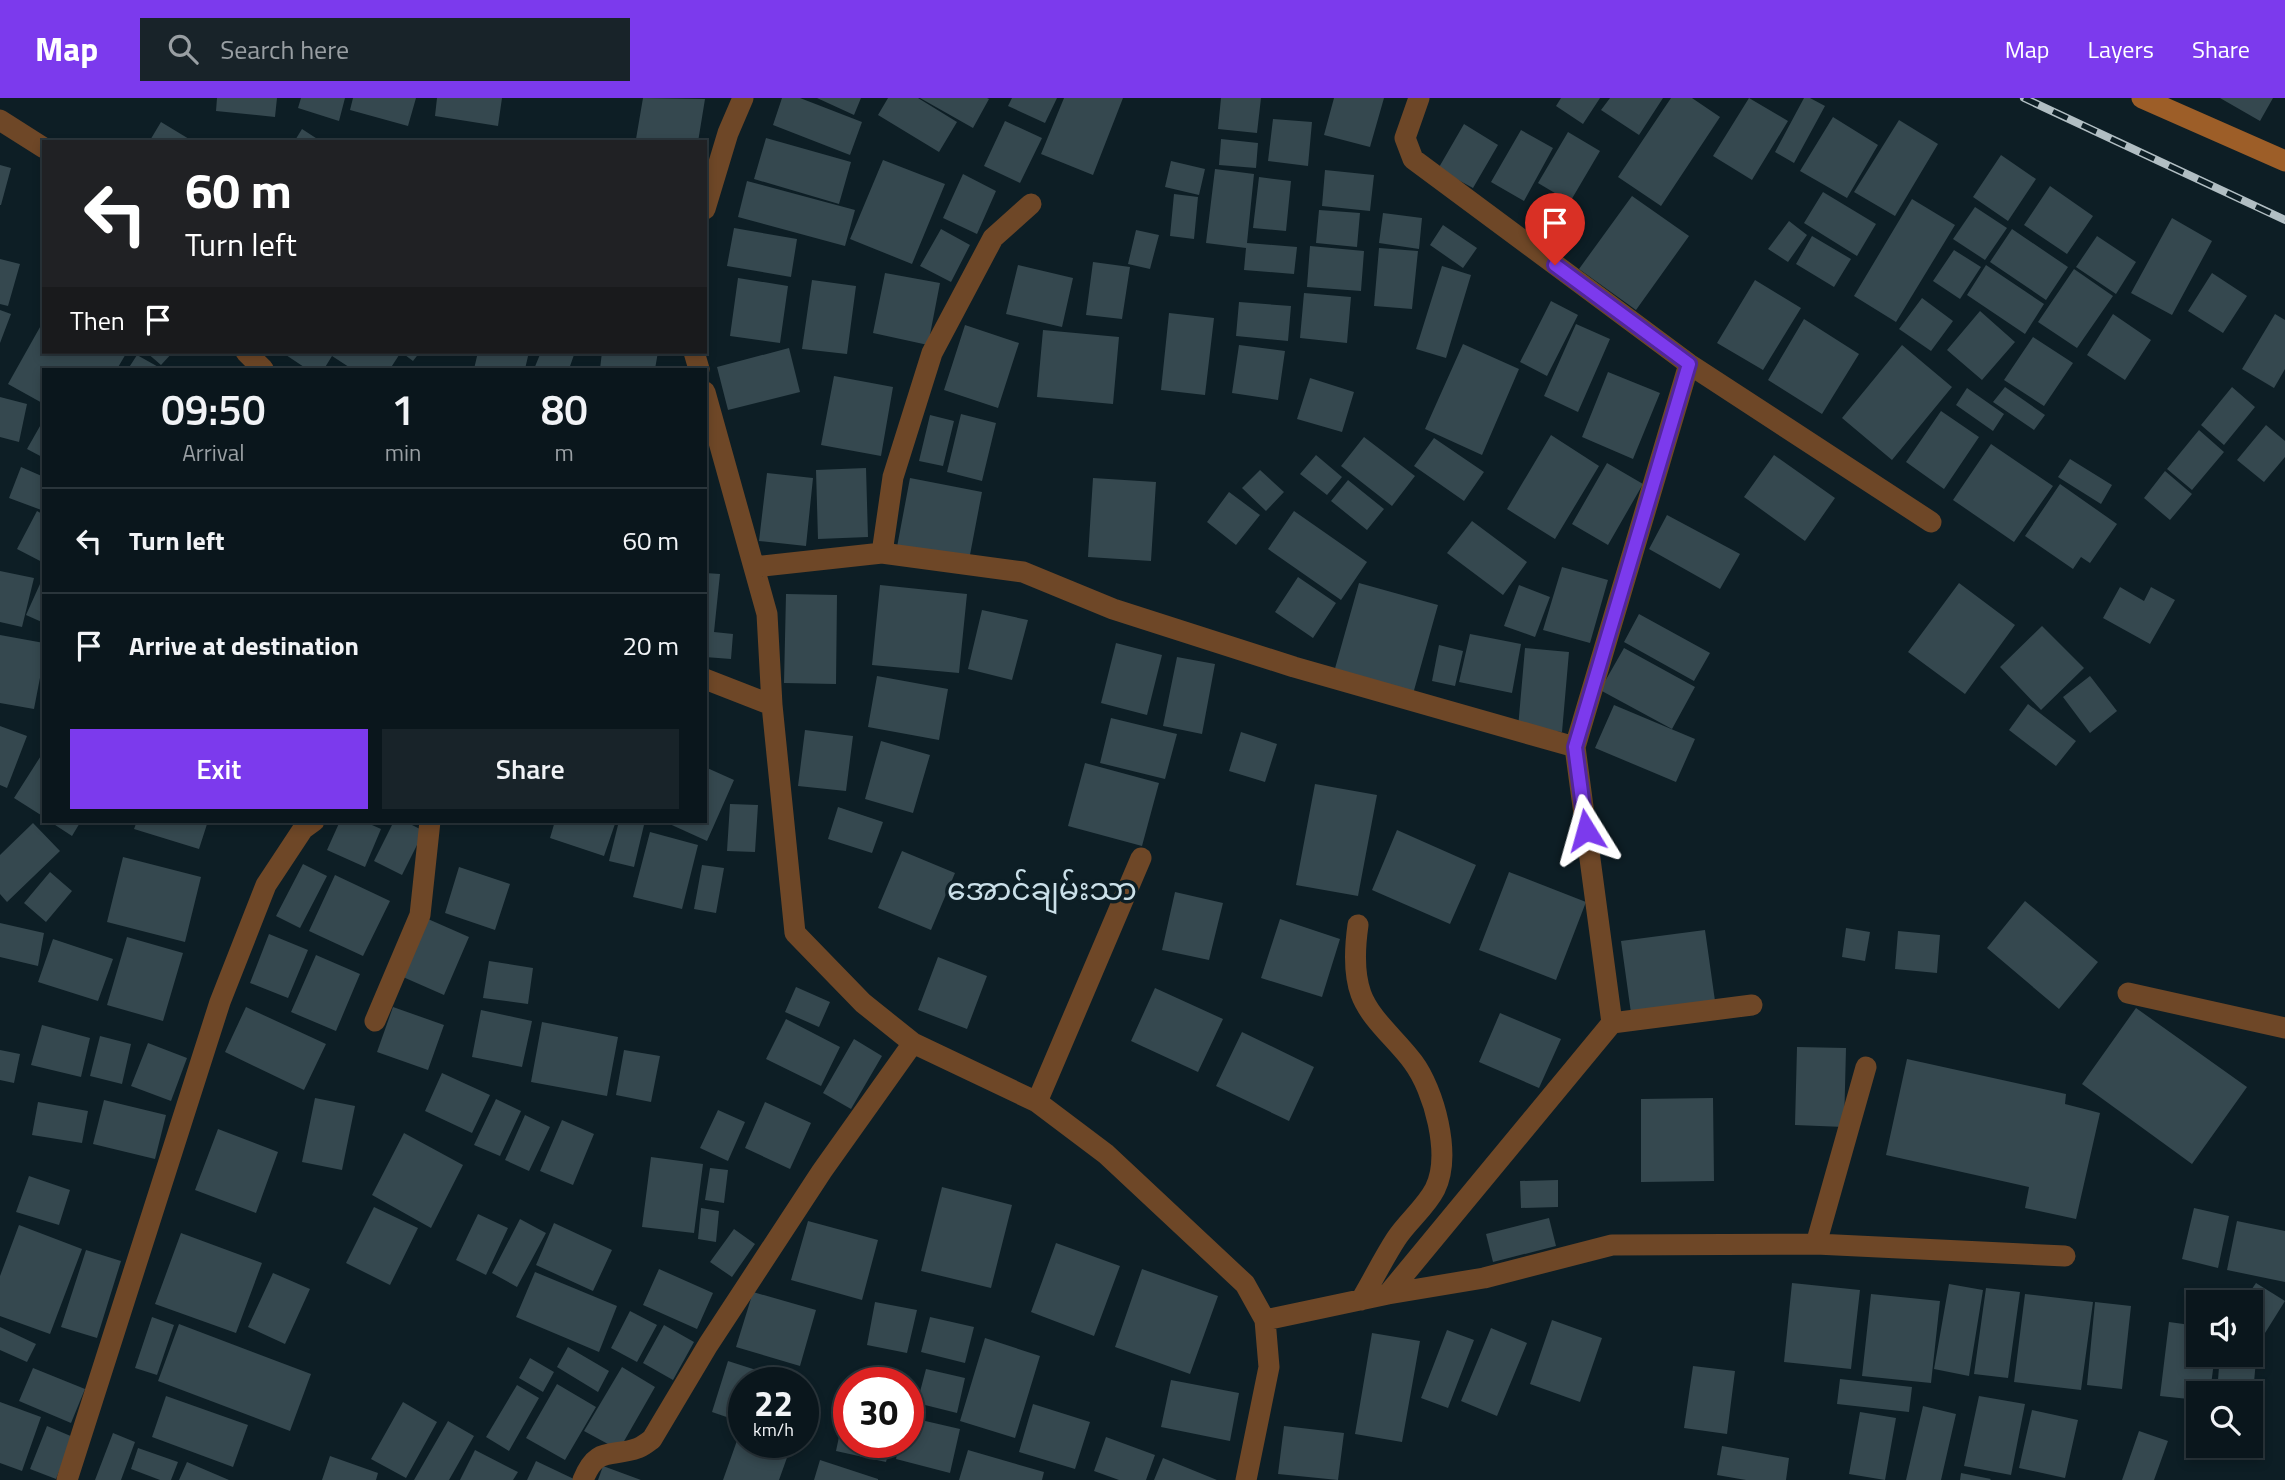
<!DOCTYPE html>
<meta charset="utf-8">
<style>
body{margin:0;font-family:"Titillium Web","Noto Sans Myanmar",sans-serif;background:#182329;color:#f1f3f6;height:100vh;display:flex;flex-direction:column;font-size:26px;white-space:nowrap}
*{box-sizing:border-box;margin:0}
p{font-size:23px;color:#999fa3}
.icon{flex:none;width:38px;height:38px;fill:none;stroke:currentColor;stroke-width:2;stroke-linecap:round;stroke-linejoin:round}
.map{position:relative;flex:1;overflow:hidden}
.details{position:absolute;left:42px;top:270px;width:665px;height:455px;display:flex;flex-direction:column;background:#0a161c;border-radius:0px;box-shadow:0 4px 10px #0003,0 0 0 2px #2a353b}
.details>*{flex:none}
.hud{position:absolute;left:42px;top:42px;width:665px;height:214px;border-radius:0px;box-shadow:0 4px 10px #0003,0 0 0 2px #2a353b;background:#202124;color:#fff;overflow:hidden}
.controls{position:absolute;left:2186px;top:1192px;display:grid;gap:14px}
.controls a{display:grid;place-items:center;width:77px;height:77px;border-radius:0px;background:#0a161c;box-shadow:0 4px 10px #0003,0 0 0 2px #2a353b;font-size:35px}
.speed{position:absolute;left:728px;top:1269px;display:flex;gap:14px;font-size:35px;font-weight:700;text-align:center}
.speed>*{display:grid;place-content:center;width:91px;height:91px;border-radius:50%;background:#0a161c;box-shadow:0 4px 10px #0003,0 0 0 2px #2a353b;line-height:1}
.speed small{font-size:18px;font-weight:400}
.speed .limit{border:10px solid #d22;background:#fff;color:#111}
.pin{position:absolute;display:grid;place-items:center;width:60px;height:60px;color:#fff;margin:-72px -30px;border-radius:50% 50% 50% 0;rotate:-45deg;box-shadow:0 0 7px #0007}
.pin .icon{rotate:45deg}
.me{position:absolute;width:77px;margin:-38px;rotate:352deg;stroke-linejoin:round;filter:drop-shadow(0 0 5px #0008)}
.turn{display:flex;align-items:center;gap:24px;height:147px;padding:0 28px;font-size:32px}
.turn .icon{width:91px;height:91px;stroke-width:2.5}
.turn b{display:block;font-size:49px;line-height:60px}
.then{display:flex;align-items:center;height:66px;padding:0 28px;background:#0003;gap:14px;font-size:26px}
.eta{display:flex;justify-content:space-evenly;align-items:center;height:119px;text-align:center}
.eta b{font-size:42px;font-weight:600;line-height:49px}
.button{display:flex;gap:14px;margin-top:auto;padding:14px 28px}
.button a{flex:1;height:80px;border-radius:0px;background:#7c3aed;color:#fff;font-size:28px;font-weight:600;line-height:80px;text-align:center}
.button a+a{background:#182329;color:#f1f3f6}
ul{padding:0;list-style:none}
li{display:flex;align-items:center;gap:21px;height:105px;padding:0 28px;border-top:2px solid #2a353b}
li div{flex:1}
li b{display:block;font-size:26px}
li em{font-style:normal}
header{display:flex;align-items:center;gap:42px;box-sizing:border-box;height:98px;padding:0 35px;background:#7c3aed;color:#fff}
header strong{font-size:33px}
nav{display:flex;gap:38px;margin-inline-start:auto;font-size:24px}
.search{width:490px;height:63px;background:#182329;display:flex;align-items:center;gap:18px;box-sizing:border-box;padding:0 24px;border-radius:0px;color:#999fa3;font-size:26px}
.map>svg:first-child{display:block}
.building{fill:#35484f}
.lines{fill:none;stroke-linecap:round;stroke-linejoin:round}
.street{stroke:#6e4727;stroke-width:21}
.secondary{stroke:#9d5e28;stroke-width:21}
.rail-casing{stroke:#b1bec3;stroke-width:8}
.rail{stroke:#0d1e25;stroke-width:5;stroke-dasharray:16;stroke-linecap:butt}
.route-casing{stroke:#51269a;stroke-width:18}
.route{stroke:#7c3aed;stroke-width:12}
.labels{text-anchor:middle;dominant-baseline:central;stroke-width:7;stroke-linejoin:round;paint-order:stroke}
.quarter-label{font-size:30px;fill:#cbe0e9;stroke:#0d1e25}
</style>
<header>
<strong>Map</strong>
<div class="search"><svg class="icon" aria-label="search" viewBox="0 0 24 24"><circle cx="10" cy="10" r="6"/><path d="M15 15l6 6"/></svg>Search here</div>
<nav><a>Map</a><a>Layers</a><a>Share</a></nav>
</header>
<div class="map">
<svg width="2285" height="1382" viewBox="0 0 2285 1382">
<rect width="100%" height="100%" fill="#0d1e25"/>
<path class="building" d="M217,0H277L275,19L216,13Z
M301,0H345L339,23L298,10Z
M353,0H416L408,28L350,12Z
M437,0H502L498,28L435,18Z
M643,0L705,1L698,44H653L636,41Z
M782,0H800L862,24L850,57L773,27Z
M817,0H861L854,17Z
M888,0H918L957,24L939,54L878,17Z
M920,0H987L989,1L973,30Z
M1012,0H1057L1045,25L1008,8Z
M1064,0H1123L1093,77L1041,56Z
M1221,0H1261L1257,35L1218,31Z
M1334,0H1384L1370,49L1324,37Z
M1561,0H1600L1583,26L1556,8Z
M1610,0H1663L1639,37L1601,12Z
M1671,0H1692L1720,19L1661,108L1618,79Z
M1749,0L1788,23L1752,82L1713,58Z
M1804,0H1810L1825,8L1794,65L1775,54Z
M2220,0H2273L2260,23Z
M1833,19L1878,47L1847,100L1800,73Z
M1273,21L1312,24L1308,68L1268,63Z
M1899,22L1938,46L1895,118L1854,94Z
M1005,23L1042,40L1020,85L984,68Z
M161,24L194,44H149Z
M1464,26L1498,47L1473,90L1438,71Z
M302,31L322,44H294Z
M1521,32L1553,50L1524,103L1491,84Z
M1568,34L1600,53L1570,104L1538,85Z
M766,40L851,64L839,106L754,81Z
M1221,41L1258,45L1256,70L1219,67Z
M2001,57L2036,81L2008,123L1973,99Z
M883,62L945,86L912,166L850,141Z
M1171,63L1205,71L1199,97L1165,89Z
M0,67L11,70L1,107H0Z
M1215,71L1254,76L1247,145L1297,149L1294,176L1244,172L1246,150L1206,145Z
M1325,72L1374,77L1370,113L1322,108Z
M963,76L996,93L977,136L943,120Z
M1259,79L1291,83L1286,133L1253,130Z
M747,83L855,112L845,148L738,119Z
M2050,88L2093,118L2067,156L2024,127Z
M1823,94L1876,126L1857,158L1804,125Z
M1174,96L1198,99L1194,141L1170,138Z
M1632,98L1689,138L1636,212L1579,171Z
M1912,101L1955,127L1896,224L1854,198Z
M1975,109L2007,130L1985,162L1953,141Z
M1319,112L1360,115L1357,149L1316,145Z
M1383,115L1422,120L1419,151L1379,145Z
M2172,120L2212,143L2172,217L2131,195Z
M1789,123L1807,137L1788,164L1768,151Z
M1443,127L1477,150L1463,170L1430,147Z
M734,130L797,141L791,179L727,168Z
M941,131L970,147L951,184L920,168Z
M2012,131L2068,169L2046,202L1990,164Z
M1136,132L1159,137L1150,171L1128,166Z
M1812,138L1851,161L1834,189L1796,166Z
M2097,138L2136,164L2116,196L2076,169Z
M1310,148L1364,153L1361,193L1307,189Z
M1379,150L1418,153L1412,211L1374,208Z
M1954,152L1981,169L1960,201L1933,183Z
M0,161L20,166L8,208L0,206Z
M1093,164L1130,169L1122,221L1086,217Z
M1018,167L1073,180L1062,229L1006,216Z
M1986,167L2044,206L2025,236L1967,197Z
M1442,168L1471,177L1446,260L1416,251Z
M2074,171L2113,198L2077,250L2038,224Z
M885,175L940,185L928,247L873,235Z
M2212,175L2247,198L2223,235L2188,213Z
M738,180L788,188L780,245L730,238Z
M812,182L856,188L847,256L802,251Z
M1755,182L1801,210L1763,272L1717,245Z
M1304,195L1351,199L1347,245L1300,240Z
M1922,200L1953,223L1931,253L1899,231Z
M1551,203L1578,217L1547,278L1520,264Z
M1239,204L1291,208L1288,243L1236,238Z
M0,212L11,216L0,245Z
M1980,213L2015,244L1982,282L1947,252Z
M1169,215L1214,220L1205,297L1161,292Z
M2113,216L2151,242L2125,282L2087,257Z
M2275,216L2285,222V271L2274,290L2242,271Z
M1804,221L1859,256L1822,316L1768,282Z
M44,222V254H127L117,271H44V306L8,286Z
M1576,226L1610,241L1578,314L1544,298Z
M965,227L1019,245L998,310L944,292Z
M1043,232L1119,239L1113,306L1037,299Z
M2033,239L2073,265L2044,308L2004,282Z
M1463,246L1519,271L1482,357L1425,331Z
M1239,247L1285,253L1278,302L1232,295Z
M1902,247L1952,289L1892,362L1842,320Z
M789,250L800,294L728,312L717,269Z
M146,254H173L161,267Z
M289,254H420L413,263L401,254L390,271H352L332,258L324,271H307L286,257Z
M478,254H529L525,271H474Z
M541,254H575L569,271H534Z
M602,254H658L655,271H600Z
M137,257L162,271H128Z
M1608,274L1660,295L1633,361L1582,339Z
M834,278L893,289L881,358L821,347Z
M1310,280L1354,294L1342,334L1297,321Z
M2005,289L2045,317L2034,332L1993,304Z
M2232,289L2255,309L2224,347L2201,327Z
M1967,290L2004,316L1993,333L1956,307Z
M0,299L27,306L19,344L0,339Z
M1941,313L1979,339L1944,391L1906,364Z
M961,316L996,325L982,383L947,374Z
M930,317L954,323L943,368L919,363Z
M44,321V360L27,351Z
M2266,327L2285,343V359L2264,384L2237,362Z
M2199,332L2224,354L2192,392L2167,371Z
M1551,337L1599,368L1555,441L1507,411Z
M1364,339L1415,378L1392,408L1341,368Z
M1434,340L1484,374L1464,403L1414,368Z
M1991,346L2053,388L2014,444L1953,402Z
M1316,357L1342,379L1327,397L1300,376Z
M1774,357L1835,400L1805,443L1744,399Z
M2070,361L2112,387L2101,406L2058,379Z
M1607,365L1643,386L1608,447L1572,426Z
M21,369L44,379V413L9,400Z
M866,370L868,439L818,441L816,372Z
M1260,372L1284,394L1266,413L1242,390Z
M2165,373L2192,396L2170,422L2144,400Z
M767,375L813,380L806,448L759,443Z
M910,380L982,394L969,462L897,449Z
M1093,380L1156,384L1151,463L1088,459Z
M1348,382L1384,411L1367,432L1331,403Z
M2060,386L2117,426L2090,465L2081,459L2073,471L2025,438Z
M1229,394L1260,417L1236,447L1207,424Z
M37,413L44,417V465L17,451Z
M1294,413L1367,464L1341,502L1268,451Z
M1667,417L1740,456L1720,491L1649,451Z
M1472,423L1527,464L1503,497L1447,455Z
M1562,469L1608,482L1590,545L1543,532Z
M0,473L34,480L22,529L0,524Z
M705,475L720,476L714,534L733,536L731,561L705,559Z
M1298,479L1336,505L1313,540L1275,514Z
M1359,485L1438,507L1413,596L1334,574Z
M1959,485L2015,527L1965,596L1908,554Z
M40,486L44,487V525L26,517Z
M880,487L967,496L959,575L872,567Z
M1519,487L1550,499L1535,539L1504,528Z
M2120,489L2144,503L2151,489L2175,502L2150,546L2103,520Z
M786,496L837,497L836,586L784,585Z
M982,512L1028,522L1012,582L968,571Z
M1639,516L1710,555L1694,583L1624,544Z
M2042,528L2084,570L2041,612L2000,569Z
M1470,536L1521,546L1512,595L1459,584Z
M0,537L44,545V559L34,611L0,605Z
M1116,545L1162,557L1147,617L1101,605Z
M1439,547L1463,553L1455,588L1432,583Z
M1525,550L1569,554L1562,634L1518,630Z
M1624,550L1695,589L1672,631L1600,592Z
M1177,559L1215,566L1202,636L1163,628Z
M877,578L948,591L939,642L868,629Z
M2090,578L2117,613L2090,635L2063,599Z
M2028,606L2076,643L2056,668L2009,632Z
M1614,607L1695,641L1676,684L1595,650Z
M1111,620L1177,636L1165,681L1100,665Z
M0,628L27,638L7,690L0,687Z
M805,632L853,638L846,693L798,688Z
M1241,634L1277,646L1265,684L1229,673Z
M881,643L930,657L913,715L865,701Z
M44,653V719L14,700Z
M1085,665L1159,685L1142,748L1068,728Z
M705,669L734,682L707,743L663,723H705Z
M1315,686L1377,697L1358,798L1296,787Z
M730,706L758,707L755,754L727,753Z
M838,709L883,724L872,755L828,741Z
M49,723H81L72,738Z
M137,723H208L199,751L134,731Z
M340,723H363L381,731L365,769L327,752Z
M394,723H404L424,733L402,777L374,763Z
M555,723H616L604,758L550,740Z
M619,723L644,727L634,769L609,763Z
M33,725L60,753L7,804L0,796V757Z
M1397,732L1476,767L1450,826L1372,792Z
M650,734L698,747L682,811L633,799Z
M902,753L955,775L931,832L878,810Z
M123,759L201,779L185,844L107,824Z
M303,766L327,778L300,830L276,818Z
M702,767L724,770L716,815L694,811Z
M459,769L510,786L495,832L445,815Z
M50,774L72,793L46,824L24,805Z
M1509,774L1586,804L1556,882L1479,852Z
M335,777L390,803L363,858L309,833Z
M1175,794L1223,805L1209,862L1162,852Z
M2025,803L2098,864L2059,911L1987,850Z
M428,821L469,839L444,897L403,879Z
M1280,821L1340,841L1322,899L1261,880Z
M0,825L44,835L38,868L0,859Z
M1846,830L1870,834L1865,863L1842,859Z
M1705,832L1715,903L1631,915L1621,843Z
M1898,833L1940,837L1937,875L1895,871Z
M269,836L308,852L288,900L250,885Z
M127,839L183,855L163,923L107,907Z
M53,841L113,861L98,903L38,884Z
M316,857L360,876L336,933L291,914Z
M938,859L987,878L967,931L918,912Z
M489,863L533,870L528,906L483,900Z
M796,889L830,904L819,929L785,914Z
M1155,890L1223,921L1198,974L1131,943Z
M246,909L326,946L304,992L225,954Z
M393,909L444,927L428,972L377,954Z
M2136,910L2247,989L2192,1066L2082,986Z
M481,912L532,923L522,969L472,959Z
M1500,915L1561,941L1539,990L1479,964Z
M786,921L840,949L821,988L766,961Z
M542,924L618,939L607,998L531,984Z
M42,927L90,940L81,979L31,967Z
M1242,934L1314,969L1289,1023L1216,988Z
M100,938L131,946L122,986L90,978Z
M854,941L882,958L851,1011L823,995Z
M148,945L187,960L171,1003L131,988Z
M1797,949L1846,950L1844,1029L1795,1027Z
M0,952L20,956L14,985L0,982Z
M624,952L660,958L651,1004L616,997Z
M1907,961L2066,996L2065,1006L2100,1015L2076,1121L2025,1110L2029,1089L1886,1057Z
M442,975L490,997L472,1035L425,1013Z
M315,1000L355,1008L342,1072L302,1064Z
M1713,1000L1714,1083L1641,1084V1001Z
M496,1001L521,1013L500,1058L474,1047Z
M104,1002L166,1017L155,1061L93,1046Z
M38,1004L88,1013L82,1045L32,1037Z
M765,1004L811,1025L790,1071L745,1050Z
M718,1012L745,1024L728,1063L700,1050Z
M525,1017L550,1029L529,1073L505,1062Z
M562,1022L594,1036L573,1087L540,1073Z
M218,1031L278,1054L256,1115L195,1092Z
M404,1035L463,1067L431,1130L372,1097Z
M651,1059L703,1066L694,1135L642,1129Z
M710,1070L728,1072L724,1105L705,1102Z
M29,1078L70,1092L59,1127L16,1114Z
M1558,1082V1109L1521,1110L1520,1083Z
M942,1089L1012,1107L991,1190L921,1173Z
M374,1109L418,1130L390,1187L346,1165Z
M701,1110L719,1113L716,1144L698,1141Z
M2194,1110L2229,1118L2218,1170L2182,1161Z
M478,1116L508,1130L486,1177L456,1162Z
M1549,1120L1556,1148L1493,1164L1486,1136Z
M520,1121L546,1135L517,1189L492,1175Z
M808,1123L878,1142L862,1202L791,1182Z
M2237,1123L2285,1133V1184L2227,1172Z
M554,1125L612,1152L593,1193L536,1167Z
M19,1127L82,1151L50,1236L0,1218V1178Z
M734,1131L755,1146L732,1179L710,1164Z
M181,1135L262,1165L236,1235L155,1206Z
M1056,1145L1120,1168L1094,1238L1031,1214Z
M86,1152L121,1163L97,1240L61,1229Z
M659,1171L713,1195L697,1231L643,1207Z
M1142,1171L1218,1198L1190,1276L1115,1249Z
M535,1174L617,1208L599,1254L516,1219Z
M273,1175L310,1191L285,1246L248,1229Z
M1792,1185L1860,1192L1851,1271L1784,1264Z
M2256,1185L2285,1203L2265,1235L2250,1226V1204H2243Z
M1949,1186L1983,1192L1969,1278L1934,1271Z
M1986,1190L2020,1194L2008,1280L1974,1276Z
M753,1194L816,1212L800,1268L736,1249Z
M1871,1196L1940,1203L1931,1285L1862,1278Z
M2025,1196L2093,1204L2081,1292L2014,1284Z
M875,1204L917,1212L907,1255L867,1247Z
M2095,1204L2131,1208L2122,1291L2087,1287Z
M630,1213L657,1227L637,1264L611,1250Z
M152,1219L174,1227L157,1277L135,1270Z
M930,1219L974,1229L965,1265L921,1254Z
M1552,1222L1602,1240L1580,1304L1530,1286Z
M2169,1224L2198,1228V1256H2215L2210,1295H2198V1302L2160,1298Z
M179,1226L311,1276L290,1333L158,1283Z
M664,1227L694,1244L673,1282L643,1265Z
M0,1229L36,1246L27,1264L0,1252Z
M1491,1230L1527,1245L1497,1318L1461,1303Z
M1447,1232L1474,1242L1448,1310L1421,1300Z
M1372,1235L1420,1243L1402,1344L1355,1336Z
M985,1240L1040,1258L1015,1340L960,1323Z
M2250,1240L2258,1241L2253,1295H2217L2220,1256H2250Z
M568,1249L609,1273L598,1294L557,1269Z
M530,1260L554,1274L543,1294L519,1280Z
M728,1263L794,1284H744V1325L712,1314Z
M1693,1268L1735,1273L1727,1336L1684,1330Z
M622,1269L655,1289L619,1352L584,1333Z
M33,1270L85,1291L71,1325L19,1303Z
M926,1271L965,1280L957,1315L917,1305Z
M1840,1281L1912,1289L1909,1314L1837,1306Z
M1171,1282L1239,1295L1230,1343L1161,1329Z
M557,1286L596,1309L565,1362L526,1340Z
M517,1287L539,1300L509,1353L486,1339Z
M848,1296L849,1344H891L886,1364L836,1353Z
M166,1298L248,1327L233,1369L152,1339Z
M1979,1298L2025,1306L2011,1377L1964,1368Z
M0,1304L41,1319L22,1373L0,1365Z
M403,1304L437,1324L406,1380L371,1361Z
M1033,1306L1090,1324L1075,1371L1019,1354Z
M1923,1308L1956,1316L1941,1382H1906Z
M2032,1312L2078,1322L2065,1380L2019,1370Z
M1860,1314L1896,1320L1885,1382L1849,1376Z
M908,1319L960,1331L950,1375L896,1361L900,1344H908Z
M448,1323L474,1338L449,1382H414Z
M47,1328L73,1339L56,1381L30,1371Z
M1284,1328L1344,1335L1338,1382L1278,1376Z
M2139,1333L2168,1343L2154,1382H2122Z
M113,1335L135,1344L121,1382H95Z
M739,1337L744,1338V1344H760L789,1354L779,1382H723Z
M1106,1339L1155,1357L1146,1382H1119L1094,1373Z
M1722,1348L1789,1360L1786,1382H1746L1717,1377Z
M138,1350L178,1364L171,1382H160L131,1371Z
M475,1352L518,1374L513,1382H460Z
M968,1352L1044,1374L1042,1382H959Z
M330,1358L378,1375L376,1382H322Z
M1163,1360L1217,1382H1154Z
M820,1362L878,1381V1382H814Z
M536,1363L576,1382H527Z
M187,1364L229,1382H179Z
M603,1368L641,1382H598Z
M1961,1375L1991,1381L1990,1382H1960Z"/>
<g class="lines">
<path class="street" d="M1419,0L1405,40L1413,61L1689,266L1931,424
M0,22L44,50
M705,111L728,35L743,0
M246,254L263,271
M694,254L699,271
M705,294L767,516L772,607L795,835L863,905L913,945L1037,1004L1106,1056L1245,1186L1265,1222L1269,1269L1246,1382
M882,455L893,379L932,255L993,140L1031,106
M754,469L882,455L1023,474L1113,511L1294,569L1575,649
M705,581L772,607
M1358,827C1355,848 1353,874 1361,896C1370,921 1397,942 1413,964C1434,992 1452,1057 1435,1091C1426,1109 1407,1124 1396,1141C1383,1161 1373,1182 1361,1202
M2128,895L2285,930
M375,923L420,817L430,723
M1612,925L1575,649L1689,266
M1037,1004L1141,760
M1816,1146L2065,1158
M1388,1196L1612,925L1752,907
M1265,1222L1388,1196L1484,1180L1612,1147L1816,1146L1866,969
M67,1382L220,904L266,787L303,731L314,723
M583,1382C597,1347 611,1360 638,1350C643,1348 648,1344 652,1341L708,1247L822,1073L913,945"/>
<path class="secondary" d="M2142,0L2285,63"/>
<defs>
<path id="rail" d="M2024,0L2285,122"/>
</defs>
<use href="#rail" class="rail-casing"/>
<use href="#rail" class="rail"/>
</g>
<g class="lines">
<defs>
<path id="route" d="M1555,167L1689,266L1575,649L1586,732"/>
</defs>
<use href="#route" class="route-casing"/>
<use href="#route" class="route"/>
</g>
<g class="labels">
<g class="quarter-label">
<text x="1042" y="791">အောင်ချမ်းသာ</text>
</g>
</g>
</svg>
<div class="controls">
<a><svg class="icon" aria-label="sound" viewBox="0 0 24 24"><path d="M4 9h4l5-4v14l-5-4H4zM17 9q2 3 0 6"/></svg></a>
<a><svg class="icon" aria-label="search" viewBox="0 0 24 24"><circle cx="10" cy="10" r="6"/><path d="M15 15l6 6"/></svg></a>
</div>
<div class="speed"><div>22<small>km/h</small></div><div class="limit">30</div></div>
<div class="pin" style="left:1555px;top:167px;background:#d93025"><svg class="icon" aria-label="arrive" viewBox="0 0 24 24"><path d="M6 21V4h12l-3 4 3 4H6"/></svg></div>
<svg class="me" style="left:1586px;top:732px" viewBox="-20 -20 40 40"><path d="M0-17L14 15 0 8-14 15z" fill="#7c3aed" stroke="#fff" stroke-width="4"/></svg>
<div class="hud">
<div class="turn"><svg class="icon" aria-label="left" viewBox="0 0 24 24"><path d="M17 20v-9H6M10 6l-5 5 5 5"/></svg><div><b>60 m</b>Turn left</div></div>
<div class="then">Then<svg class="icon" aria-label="arrive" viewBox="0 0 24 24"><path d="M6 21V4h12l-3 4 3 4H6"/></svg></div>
</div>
<section class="details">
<div class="eta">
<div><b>09:50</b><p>Arrival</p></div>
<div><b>1</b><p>min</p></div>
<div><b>80</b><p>m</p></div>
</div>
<ul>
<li><svg class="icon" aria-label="left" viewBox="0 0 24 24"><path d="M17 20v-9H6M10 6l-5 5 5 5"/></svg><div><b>Turn left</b></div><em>60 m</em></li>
<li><svg class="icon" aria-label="arrive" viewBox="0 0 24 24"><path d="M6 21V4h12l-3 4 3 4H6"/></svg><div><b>Arrive at destination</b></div><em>20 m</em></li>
</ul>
<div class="button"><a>Exit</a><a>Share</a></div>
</section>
</div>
